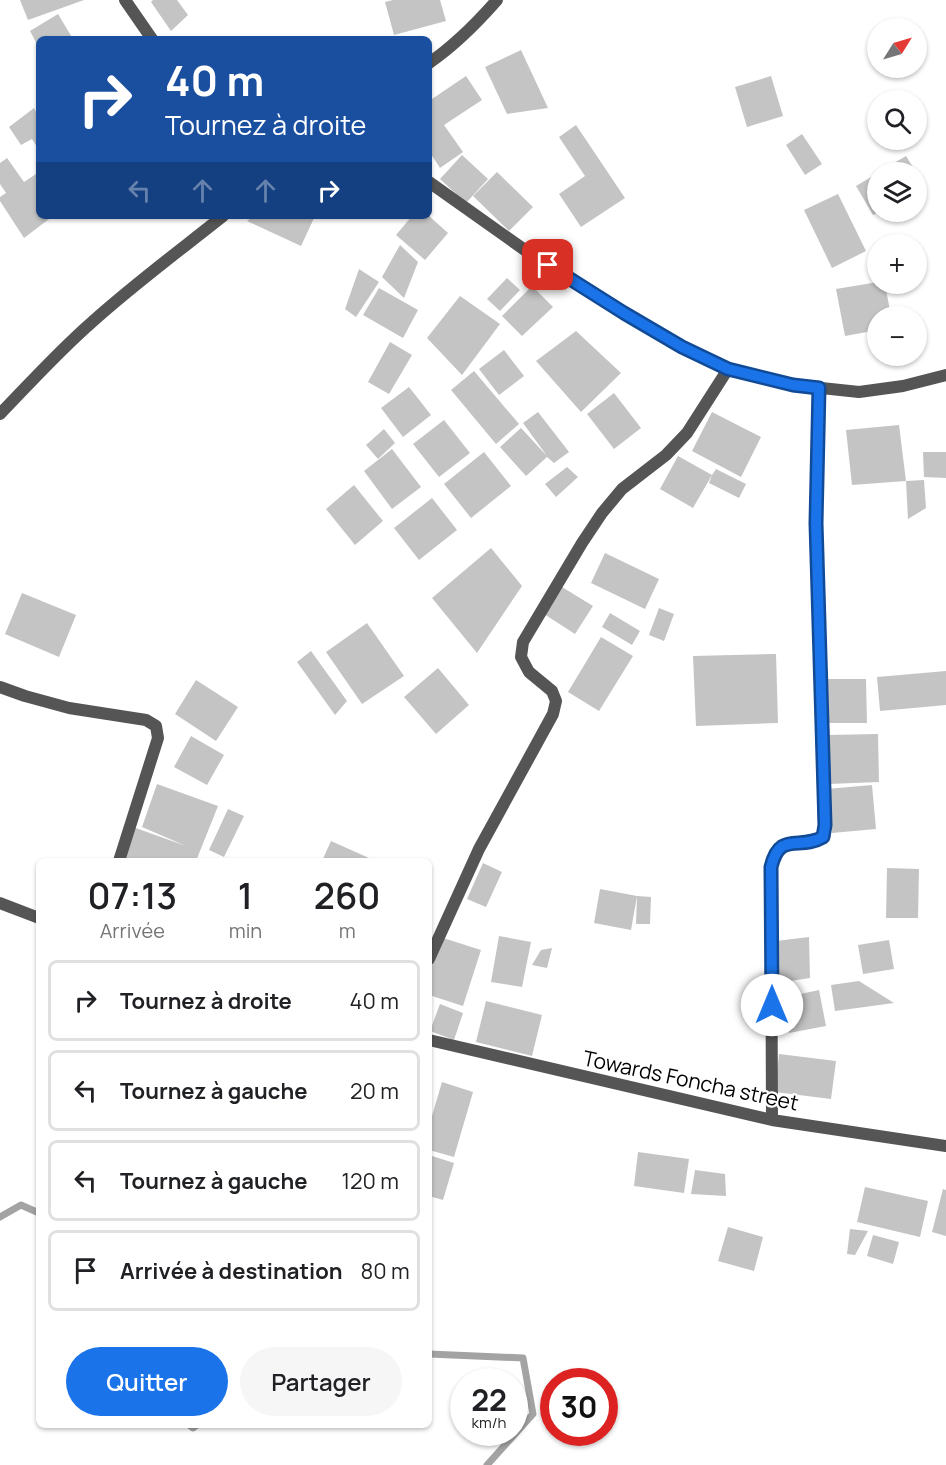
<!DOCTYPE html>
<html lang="fr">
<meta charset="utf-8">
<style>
body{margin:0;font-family:Manrope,sans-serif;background:#f6f6f6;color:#202124;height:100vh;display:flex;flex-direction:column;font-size:22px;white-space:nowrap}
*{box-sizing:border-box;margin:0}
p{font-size:20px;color:#757577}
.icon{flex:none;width:33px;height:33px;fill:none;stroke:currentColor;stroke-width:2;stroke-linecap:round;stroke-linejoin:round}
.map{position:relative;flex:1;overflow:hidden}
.panel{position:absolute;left:36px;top:858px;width:396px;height:570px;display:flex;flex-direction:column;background:#fff;border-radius:9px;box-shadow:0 2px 4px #0004}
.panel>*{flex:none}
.top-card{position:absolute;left:36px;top:36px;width:396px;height:183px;border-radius:9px;box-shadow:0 2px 4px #0004;background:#1a4fa0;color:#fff;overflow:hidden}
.needle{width:39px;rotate:53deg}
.controls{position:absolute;left:867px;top:18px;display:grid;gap:12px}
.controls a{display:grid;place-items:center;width:60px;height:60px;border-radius:50%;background:#fff;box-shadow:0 2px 4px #0004;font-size:30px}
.speed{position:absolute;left:450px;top:1368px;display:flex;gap:12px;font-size:30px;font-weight:700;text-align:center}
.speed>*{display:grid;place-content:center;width:78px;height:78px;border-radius:50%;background:#fff;box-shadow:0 2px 4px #0004;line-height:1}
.speed small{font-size:15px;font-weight:400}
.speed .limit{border:9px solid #d22;background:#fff;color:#111}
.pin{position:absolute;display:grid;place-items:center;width:51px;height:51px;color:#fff;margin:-26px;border-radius:12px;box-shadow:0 3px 9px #0006}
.me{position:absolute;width:66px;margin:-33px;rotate:0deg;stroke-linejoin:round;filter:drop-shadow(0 0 4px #0008)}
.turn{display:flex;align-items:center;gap:21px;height:126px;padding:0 30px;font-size:27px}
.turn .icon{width:78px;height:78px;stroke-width:2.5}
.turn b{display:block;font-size:42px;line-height:51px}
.lanes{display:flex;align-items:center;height:57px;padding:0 30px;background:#0003;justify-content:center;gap:30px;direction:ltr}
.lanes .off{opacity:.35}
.eta{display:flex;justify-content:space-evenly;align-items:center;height:102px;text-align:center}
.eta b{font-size:36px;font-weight:600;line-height:42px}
.primary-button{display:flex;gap:12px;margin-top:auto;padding:12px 30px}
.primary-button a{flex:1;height:69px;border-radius:36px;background:#1a73e8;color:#fff;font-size:24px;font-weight:600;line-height:69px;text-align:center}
.primary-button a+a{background:#f6f6f6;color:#202124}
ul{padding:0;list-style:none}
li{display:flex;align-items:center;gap:18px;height:81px;margin:0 12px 9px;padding:0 18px;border:3px solid #e0e0e0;border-radius:9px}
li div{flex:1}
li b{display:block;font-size:22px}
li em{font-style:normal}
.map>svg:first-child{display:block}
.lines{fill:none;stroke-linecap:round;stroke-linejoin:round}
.stream{stroke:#a3a3a3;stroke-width:7}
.building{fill:#c4c4c4}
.minor{stroke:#555;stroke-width:12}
.tertiary{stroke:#555;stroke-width:12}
.route-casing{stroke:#114b97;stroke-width:15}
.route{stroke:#1a73e8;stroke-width:10}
.labels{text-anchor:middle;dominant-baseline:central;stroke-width:4.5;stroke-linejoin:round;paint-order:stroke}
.street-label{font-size:21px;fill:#000;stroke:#fff}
</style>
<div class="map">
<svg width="946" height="1465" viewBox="0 0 946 1465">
<rect width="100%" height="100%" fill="#fff"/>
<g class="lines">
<path class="stream" d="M0,1217L21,1205L39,1213
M429,1354L523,1358L533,1414L487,1465
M189,1425L193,1428L197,1425"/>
</g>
<path class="building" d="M20,0H84L28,20Z
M153,0H177L188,15L171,31L151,2Z
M393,0H440L446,21L394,35L385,2Z
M58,14L73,39H39V48L30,31Z
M521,50L548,108L507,114L485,67Z
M466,76L482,100L444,125L463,152L440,168L429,151V101Z
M771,76L783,116L747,127L735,87Z
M34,108L39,117V150L32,139L21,145L9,127Z
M576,125L625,198L581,227L559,194L585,176L559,137Z
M802,134L822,164L805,175L786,145Z
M462,155L488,179L466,203L440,179Z
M906,156L916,172H878Z
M7,158L24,182L39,172V216H53L24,238L0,201V197L6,193L0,184V163Z
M497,172L533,207L509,231L473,196Z
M878,173V213L873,215L856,186Z
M916,174L923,185L916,190Z
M838,194L866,251L832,268L804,210Z
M254,216H315L301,246L247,221Z
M412,216H429L448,233L425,260L396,235Z
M400,245L418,262L404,298L382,277Z
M359,269L379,282L356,317L345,309Z
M507,278L520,290L500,311L487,299Z
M878,282V284H885L891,316H878V330L845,336L836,289Z
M532,286L553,307L522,336L502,316Z
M379,288L418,310L403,338L363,315Z
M460,296L500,324L462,375L427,338Z
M576,331L621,373L581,412L536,361Z
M390,342L412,355L389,394L368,382Z
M504,350L524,376L499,395L479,369Z
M474,371L519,424L496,444L451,390Z
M409,387L431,415L403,437L381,408Z
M614,393L641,428L614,449L587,414Z
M538,412L569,452L554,463L547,457L526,476L500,447L521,428L547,456L523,423Z
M712,412L761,437L741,477L692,451Z
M444,420L470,453L439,477L413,444Z
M899,425L906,481L852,485L846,430Z
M384,429L395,443L378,459L366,445Z
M392,449L421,487L392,509L364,471Z
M484,452L511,486L471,518L444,484Z
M923,452H946V478L924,477Z
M678,456L712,475L716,469L746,484L739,498L709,483L712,475L693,508L660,489Z
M567,467L578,477L556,497L545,484Z
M924,480L926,508L908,519L906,481Z
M354,485L383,521L355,545L326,509Z
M432,498L457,530L419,560L394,528Z
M491,548L522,586L477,653L432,598Z
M605,553L659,579L645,609L591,583Z
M562,587L593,606L575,634L544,614Z
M22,593L76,615L59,657L5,634Z
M659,608L674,614L664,641L649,635Z
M610,613L640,631L632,645L602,627Z
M367,623L404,676L362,704L326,652Z
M601,637L633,656L599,711L568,692Z
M311,651L347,701L335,715L297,662Z
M776,654L778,723L696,726L693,656Z
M438,668L469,705L436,734L404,697Z
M946,671V705L880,711L877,677Z
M827,679H866L867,723H828Z
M196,680L238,707L216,741L175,714Z
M878,734L879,782L829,784L827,735Z
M191,736L224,755L207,785L174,767Z
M157,784L218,806L196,861H121L133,827L186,846L142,827Z
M872,785L876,829L832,833L827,789Z
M228,809L244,816L224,857L209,850Z
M331,841L369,858L368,861H322Z
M483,863L502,872L486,907L467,899Z
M887,868L919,869L918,918H886Z
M600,889L637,896L631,930L594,923Z
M637,896L651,897L650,924H636Z
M499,936L531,942L522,987L491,982Z
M440,937L481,950L463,1006L429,995V972Z
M809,937L810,978L777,983L776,941Z
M889,940L894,969L863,974L858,945Z
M552,948L547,968L532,965L541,950Z
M859,981L894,1003L835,1011L831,985Z
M819,990L826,1026L789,1033L782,998Z
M486,1001L542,1015L532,1056L476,1042Z
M440,1004L463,1013L454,1040L430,1031Z
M779,1054L836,1061L831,1099L775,1092Z
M442,1082L473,1092L454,1157L429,1150V1126Z
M638,1152L689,1159L684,1193L634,1186Z
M429,1155L454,1163L443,1200L429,1196Z
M695,1170L725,1174L726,1196L691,1194Z
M865,1187L928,1201L920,1237L857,1222Z
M943,1189L946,1190V1236L932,1232Z
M728,1227L763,1237L754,1271L718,1261Z
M850,1229L868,1231L855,1255L847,1254Z
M873,1235L899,1242L893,1264L867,1256Z"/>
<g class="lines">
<path class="minor" d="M125,0L152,39
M429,182L529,253L623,313L682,347L728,369L793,385L859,392L903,386L946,375
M0,687L25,696L69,708L146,720L156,726L158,738L119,861
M0,903L39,918
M429,959L479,849L553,714L556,701L552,691L529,672L521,657L523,642L582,543L602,513L622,489L666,455L687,433L728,369
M429,1040L772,1120L946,1146
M772,1120L771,866C780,830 799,851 823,837L824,825L816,523L819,388"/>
<path class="tertiary" d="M429,63C455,45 476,24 497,0
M0,414C30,383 59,351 91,323C133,285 179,251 223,216"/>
</g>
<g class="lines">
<defs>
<path id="route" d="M548,265L624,313L682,347L728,369L793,385L819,388L816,523L825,825L823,837C799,851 780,830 771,867L772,1005"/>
</defs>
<use href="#route" class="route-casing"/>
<use href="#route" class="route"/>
</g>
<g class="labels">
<g class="street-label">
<text transform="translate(691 1080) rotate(12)">Towards Foncha street</text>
</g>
</g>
</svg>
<div class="controls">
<a><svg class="needle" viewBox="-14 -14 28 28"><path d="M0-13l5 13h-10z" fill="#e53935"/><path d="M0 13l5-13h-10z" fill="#757577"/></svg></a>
<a><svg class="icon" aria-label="search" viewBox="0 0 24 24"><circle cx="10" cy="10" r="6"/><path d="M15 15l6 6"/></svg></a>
<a><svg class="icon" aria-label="layers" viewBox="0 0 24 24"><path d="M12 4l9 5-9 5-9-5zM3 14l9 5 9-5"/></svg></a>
<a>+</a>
<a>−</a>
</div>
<div class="speed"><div>22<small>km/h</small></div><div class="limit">30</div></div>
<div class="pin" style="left:548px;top:265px;background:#d93025"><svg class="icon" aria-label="arrive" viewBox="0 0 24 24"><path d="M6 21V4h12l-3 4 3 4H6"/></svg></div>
<svg class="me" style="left:772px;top:1005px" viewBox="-20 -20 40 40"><circle r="19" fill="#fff"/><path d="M0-13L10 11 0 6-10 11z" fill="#1a73e8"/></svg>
<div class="top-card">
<div class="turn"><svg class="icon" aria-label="right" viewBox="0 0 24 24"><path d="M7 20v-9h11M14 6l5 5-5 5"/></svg><div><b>40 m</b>Tournez à droite</div></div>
<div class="lanes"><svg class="icon off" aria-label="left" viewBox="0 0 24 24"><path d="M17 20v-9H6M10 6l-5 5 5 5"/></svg><svg class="icon off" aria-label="ahead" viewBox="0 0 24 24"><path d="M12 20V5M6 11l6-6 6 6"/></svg><svg class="icon off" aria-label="ahead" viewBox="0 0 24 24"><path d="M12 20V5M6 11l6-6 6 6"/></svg><svg class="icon" aria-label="right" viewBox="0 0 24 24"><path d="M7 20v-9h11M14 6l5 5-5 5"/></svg></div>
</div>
<section class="panel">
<div class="eta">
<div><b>07:13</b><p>Arrivée</p></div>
<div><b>1</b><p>min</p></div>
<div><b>260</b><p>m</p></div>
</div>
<ul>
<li><svg class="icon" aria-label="right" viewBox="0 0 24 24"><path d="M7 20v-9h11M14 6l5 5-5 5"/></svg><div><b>Tournez à droite</b></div><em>40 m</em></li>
<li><svg class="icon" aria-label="left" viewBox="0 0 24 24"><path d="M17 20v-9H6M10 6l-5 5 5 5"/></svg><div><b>Tournez à gauche</b></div><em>20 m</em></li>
<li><svg class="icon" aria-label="left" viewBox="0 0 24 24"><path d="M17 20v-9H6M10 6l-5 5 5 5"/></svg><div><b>Tournez à gauche</b></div><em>120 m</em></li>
<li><svg class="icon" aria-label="arrive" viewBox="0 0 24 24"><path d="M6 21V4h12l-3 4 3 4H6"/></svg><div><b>Arrivée à destination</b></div><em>80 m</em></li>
</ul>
<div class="primary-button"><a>Quitter</a><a>Partager</a></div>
</section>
</div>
